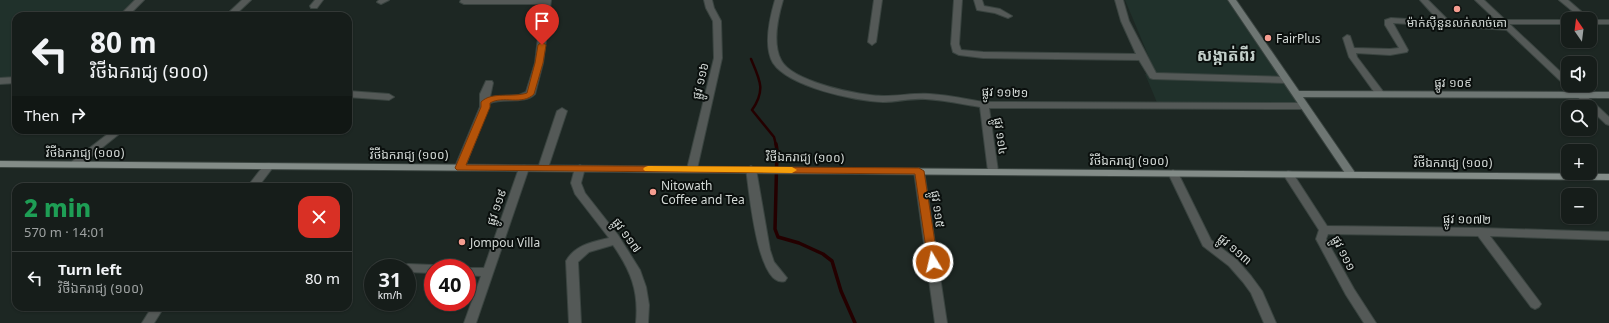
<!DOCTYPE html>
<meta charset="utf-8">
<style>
body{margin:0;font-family:"Noto Sans","Noto Sans Khmer",sans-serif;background:#232a27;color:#f1f3f6;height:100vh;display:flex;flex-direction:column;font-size:15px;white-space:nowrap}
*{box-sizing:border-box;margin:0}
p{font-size:13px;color:#9ea2a2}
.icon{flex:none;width:22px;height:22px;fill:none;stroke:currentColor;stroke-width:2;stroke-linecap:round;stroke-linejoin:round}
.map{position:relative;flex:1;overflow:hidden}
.panel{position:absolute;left:12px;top:183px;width:340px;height:128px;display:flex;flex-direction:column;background:#161d1a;border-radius:12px;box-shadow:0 1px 3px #0004,0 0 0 1px #353b39}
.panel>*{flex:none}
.banner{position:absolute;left:12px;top:12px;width:340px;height:122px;border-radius:12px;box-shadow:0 1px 3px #0004,0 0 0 1px #353b39;background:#161d1a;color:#f1f3f6;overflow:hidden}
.needle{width:26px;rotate:346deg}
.controls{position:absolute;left:1561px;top:12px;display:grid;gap:8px}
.controls a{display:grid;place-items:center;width:36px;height:36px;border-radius:8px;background:#161d1a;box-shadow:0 1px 3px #0004,0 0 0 1px #353b39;font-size:20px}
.speed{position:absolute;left:364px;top:259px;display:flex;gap:8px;font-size:20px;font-weight:700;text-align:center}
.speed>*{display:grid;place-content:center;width:52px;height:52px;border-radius:50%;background:#161d1a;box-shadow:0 1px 3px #0004,0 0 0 1px #353b39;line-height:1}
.speed small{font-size:10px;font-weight:400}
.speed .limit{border:6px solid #d22;background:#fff;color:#111}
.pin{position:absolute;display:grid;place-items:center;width:34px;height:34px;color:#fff;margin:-41px -17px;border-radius:50% 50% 50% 0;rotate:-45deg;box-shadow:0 0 4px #0007}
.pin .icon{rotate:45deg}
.me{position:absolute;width:44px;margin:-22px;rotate:351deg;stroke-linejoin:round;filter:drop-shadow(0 0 3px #0008)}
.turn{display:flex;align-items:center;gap:14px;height:84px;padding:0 12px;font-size:18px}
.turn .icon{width:52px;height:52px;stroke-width:2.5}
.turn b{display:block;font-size:28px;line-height:34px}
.then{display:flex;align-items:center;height:38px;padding:0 12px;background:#0003;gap:8px;font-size:15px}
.round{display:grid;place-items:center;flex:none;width:42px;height:42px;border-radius:12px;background:#232a27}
.summary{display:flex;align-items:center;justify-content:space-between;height:68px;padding:0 12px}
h1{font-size:24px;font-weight:800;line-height:30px;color:#1e9e55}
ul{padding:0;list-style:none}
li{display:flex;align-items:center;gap:12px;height:52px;padding:0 12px;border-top:1px solid #353b39}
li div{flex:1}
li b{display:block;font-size:15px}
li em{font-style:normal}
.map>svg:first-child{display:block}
.built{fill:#20312b}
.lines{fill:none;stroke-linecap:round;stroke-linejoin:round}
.stream-far1{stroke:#240000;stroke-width:2.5}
.stream{stroke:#240000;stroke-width:3.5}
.minor-casing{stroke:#3a4440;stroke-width:2}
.tertiary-casing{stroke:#3a4440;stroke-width:2}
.secondary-casing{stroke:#3a4440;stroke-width:2}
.primary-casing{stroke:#3a4440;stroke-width:2}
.minor{fill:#545957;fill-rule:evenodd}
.tertiary{fill:#545957;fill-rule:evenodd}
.secondary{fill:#6e7673;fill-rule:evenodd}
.primary{fill:#838c88;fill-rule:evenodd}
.route{fill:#b45309;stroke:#753606}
.slow{fill:#f59e0b}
.poi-dot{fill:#f59d90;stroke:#0a0f0d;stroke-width:1.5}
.labels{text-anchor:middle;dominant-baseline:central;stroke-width:4;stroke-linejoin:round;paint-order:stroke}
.poi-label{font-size:12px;fill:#d4dad7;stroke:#0a0f0d;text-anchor:start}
.street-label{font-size:12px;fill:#d4dad7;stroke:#0a0f0d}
.district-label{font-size:16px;font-weight:bold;fill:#c4d0cb;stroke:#0a0f0d}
</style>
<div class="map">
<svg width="1609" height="323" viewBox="0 0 1609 323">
<rect width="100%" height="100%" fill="#1d2723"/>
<path class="built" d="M0,0H136L117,16H16V76L0,78Z
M1125,0H1228L1301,107L1158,105L1145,74H1156Z"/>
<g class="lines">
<path class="stream-far1" d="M751,59C760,80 766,90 752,110L774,137L776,145"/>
<path class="stream" d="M776,144L777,150L775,229L778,237L799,243L823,254L832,261L841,291L855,323"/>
<defs>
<path id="minor" d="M135,0H144L128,16H119Z
M242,0H251L234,16H225Z
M315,0H323L317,8H311L310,6Z
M379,0H389L381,4L377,2Z
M461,0H551L543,63L535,94C524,105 504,97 490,103L465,167L460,170L455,167L480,107V94L486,81H492L493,83L490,97L519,95L526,92L535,63L542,4H464L460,2Z
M704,0H712L714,8L721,21L722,58L697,169L692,172L687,169L714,58L713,21L706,8Z
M775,0H783C778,17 772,43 781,60C792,82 860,96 884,96C900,96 914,93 930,94C948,95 966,99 984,102L1304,103L1309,106L1304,109L989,108L998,171L993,174L988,171L980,107C962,104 944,100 925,99C911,98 897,102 883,102C855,101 789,87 773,63C763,46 770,17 775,0Z
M874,0H882L876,42L872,45L868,42Z
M954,0H962L959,44L961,50L983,52L1136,54L1121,21L1115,0H1123L1129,21L1156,73L1286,77L1290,80L1286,83L1153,79L1150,78L1139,60L983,58L959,55L953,52L951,44Z
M974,0H982L984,6L1000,9L1012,16L1008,18L995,13L977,10Z
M1420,0H1428L1449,21L1509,26L1513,28L1509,30L1393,23L1408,50L1407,52L1390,55L1356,53L1357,57L1385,94L1383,96H1377L1349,57L1343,38L1347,35L1350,36L1354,48L1390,49L1399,48L1385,25V20L1391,18L1439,21Z
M1559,0H1568L1591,20H1609V24H1590V19H1582Z
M1499,20H1568V24H1502L1498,22Z
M16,77V83L0,84V78Z
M348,91L389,94L394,97L389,100L348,97Z
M562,108L567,111L548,168L543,171L539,170L538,168L557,111Z
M113,130H124L78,167H70L69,165L70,163Z
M269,163L274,166L258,187H247L265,164Z
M524,165L529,168L476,323H464L481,276L467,275V268H463H484L519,168Z
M580,165L585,168L581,183L585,193L618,235L640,270L646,287L649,305L648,323H636C639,291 631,271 613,245L589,252L578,262L581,323H569L566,261C575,245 592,242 609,238L575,194L571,183L575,168Z
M751,166L756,169L770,250L774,262L787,278L785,281C757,290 749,187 746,169Z
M1173,170L1178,173L1211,240L1237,260L1251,276L1262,291L1276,323H1264L1251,293L1243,282L1229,266L1203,246L1168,173Z
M1288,171L1292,172L1327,226L1481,228L1609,232V240L1490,236L1539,301L1541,304L1539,307L1535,309L1531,307L1478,236L1328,234L1326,239L1354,289L1376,323H1364L1346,295L1316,239L1319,230L1283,174Z
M408,264L433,265L438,268H433V273L408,272L407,268H402L404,265Z
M152,307H164L154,323H142Z"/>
<path id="tertiary" d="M1475,0H1484L1568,79V85H1575L1609,117V125L1606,124L1590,109V107H1588Z
M919,168L924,171L947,323H935L914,171Z"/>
<path id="secondary" d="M1228,0H1236L1299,91L1609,92V98L1303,97L1356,174L1351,177L1347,176Z"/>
<path id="primary" d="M0,161L1609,174V180L0,167Z"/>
</defs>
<use href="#minor" class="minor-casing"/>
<use href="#tertiary" class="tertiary-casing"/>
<use href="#secondary" class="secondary-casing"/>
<use href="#primary" class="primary-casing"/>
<use href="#minor" class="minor"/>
<use href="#tertiary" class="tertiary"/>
<use href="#secondary" class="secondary"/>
<use href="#primary" class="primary"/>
</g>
<path class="route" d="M542,42L546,45L543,63L534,94C522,106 503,95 490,103V107L466,165L919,168L924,171L938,262L936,265H929L928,262L915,174L457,170L455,168L481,107V102C492,91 512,98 527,93L535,63L538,45Z"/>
<path class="slow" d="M648,166L792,167L797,170L792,173L645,171L643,169L645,167Z"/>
<g class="poi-dot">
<circle cx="1457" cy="9" r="4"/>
<circle cx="1268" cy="38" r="4"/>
<circle cx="653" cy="192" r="4"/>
<circle cx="462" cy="242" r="4"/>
</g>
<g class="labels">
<g class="poi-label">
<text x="1457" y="22" text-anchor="middle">ម៉ាក់សុីនួនលក់សាច់គោ</text>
<text x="1276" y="38">FairPlus</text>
<text x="661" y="185">Nitowath<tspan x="661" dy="14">Coffee and Tea</tspan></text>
<text x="470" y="242">Jompou Villa</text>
</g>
<g class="street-label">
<text transform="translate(700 81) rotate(-77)">ផ្លូវ ១១៦</text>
<text x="1453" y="82">ផ្លូវ ១០៩</text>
<text transform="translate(1005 92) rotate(2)">ផ្លូវ ១១២១</text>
<text transform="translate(1001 136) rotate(82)">ផ្លូវ ១១៤</text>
<text x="85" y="152">វិថីឯករាជ្យ (១០០)</text>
<text x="409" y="154">វិថីឯករាជ្យ (១០០)</text>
<text transform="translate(805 157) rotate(1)">វិថីឯករាជ្យ (១០០)</text>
<text x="1129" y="160">វិថីឯករាជ្យ (១០០)</text>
<text x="1453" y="162">វិថីឯករាជ្យ (១០០)</text>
<text transform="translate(496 207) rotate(-71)">ផ្លូវ ១១៩</text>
<text transform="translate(938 209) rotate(82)">ផ្លូវ ១១៥</text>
<text transform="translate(1467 219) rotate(1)">ផ្លូវ ១០៧២</text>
<text transform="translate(627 235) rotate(54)">ផ្លូវ ១១៧</text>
<text transform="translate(1235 249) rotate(41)">ផ្លូវ ១១៣</text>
<text transform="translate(1344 253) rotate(63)">ផ្លូវ ១១១</text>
</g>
<g class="district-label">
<text x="1226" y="55">សង្កាត់ពីរ</text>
</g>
</g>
</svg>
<div class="controls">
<a><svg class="needle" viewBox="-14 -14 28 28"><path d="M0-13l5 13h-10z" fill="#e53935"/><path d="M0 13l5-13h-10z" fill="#9ea2a2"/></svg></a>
<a><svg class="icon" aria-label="sound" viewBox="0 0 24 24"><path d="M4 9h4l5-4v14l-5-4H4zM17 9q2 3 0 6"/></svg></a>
<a><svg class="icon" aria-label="search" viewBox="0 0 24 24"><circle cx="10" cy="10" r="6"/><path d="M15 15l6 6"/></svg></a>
<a>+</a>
<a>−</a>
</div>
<div class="speed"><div>31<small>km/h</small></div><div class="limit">40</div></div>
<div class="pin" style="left:542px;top:45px;background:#d93025"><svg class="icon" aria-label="arrive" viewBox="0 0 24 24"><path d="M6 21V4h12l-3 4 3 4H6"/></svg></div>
<svg class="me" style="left:933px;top:262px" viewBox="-20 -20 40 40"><circle r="17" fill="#b45309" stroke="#fff" stroke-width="3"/><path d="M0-11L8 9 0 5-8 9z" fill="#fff"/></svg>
<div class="banner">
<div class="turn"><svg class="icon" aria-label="left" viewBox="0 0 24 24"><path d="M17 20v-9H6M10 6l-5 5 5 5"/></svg><div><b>80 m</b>វិថីឯករាជ្យ (១០០)</div></div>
<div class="then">Then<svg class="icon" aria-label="right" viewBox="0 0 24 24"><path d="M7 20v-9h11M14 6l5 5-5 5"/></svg></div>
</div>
<section class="panel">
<div class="summary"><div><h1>2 min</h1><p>570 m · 14:01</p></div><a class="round" style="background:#d93025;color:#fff"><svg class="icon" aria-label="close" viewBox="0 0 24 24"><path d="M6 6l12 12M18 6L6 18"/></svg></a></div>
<ul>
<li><svg class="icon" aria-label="left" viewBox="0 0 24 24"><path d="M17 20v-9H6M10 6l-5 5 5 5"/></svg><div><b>Turn left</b><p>វិថីឯករាជ្យ (១០០)</p></div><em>80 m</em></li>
</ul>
</section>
</div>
